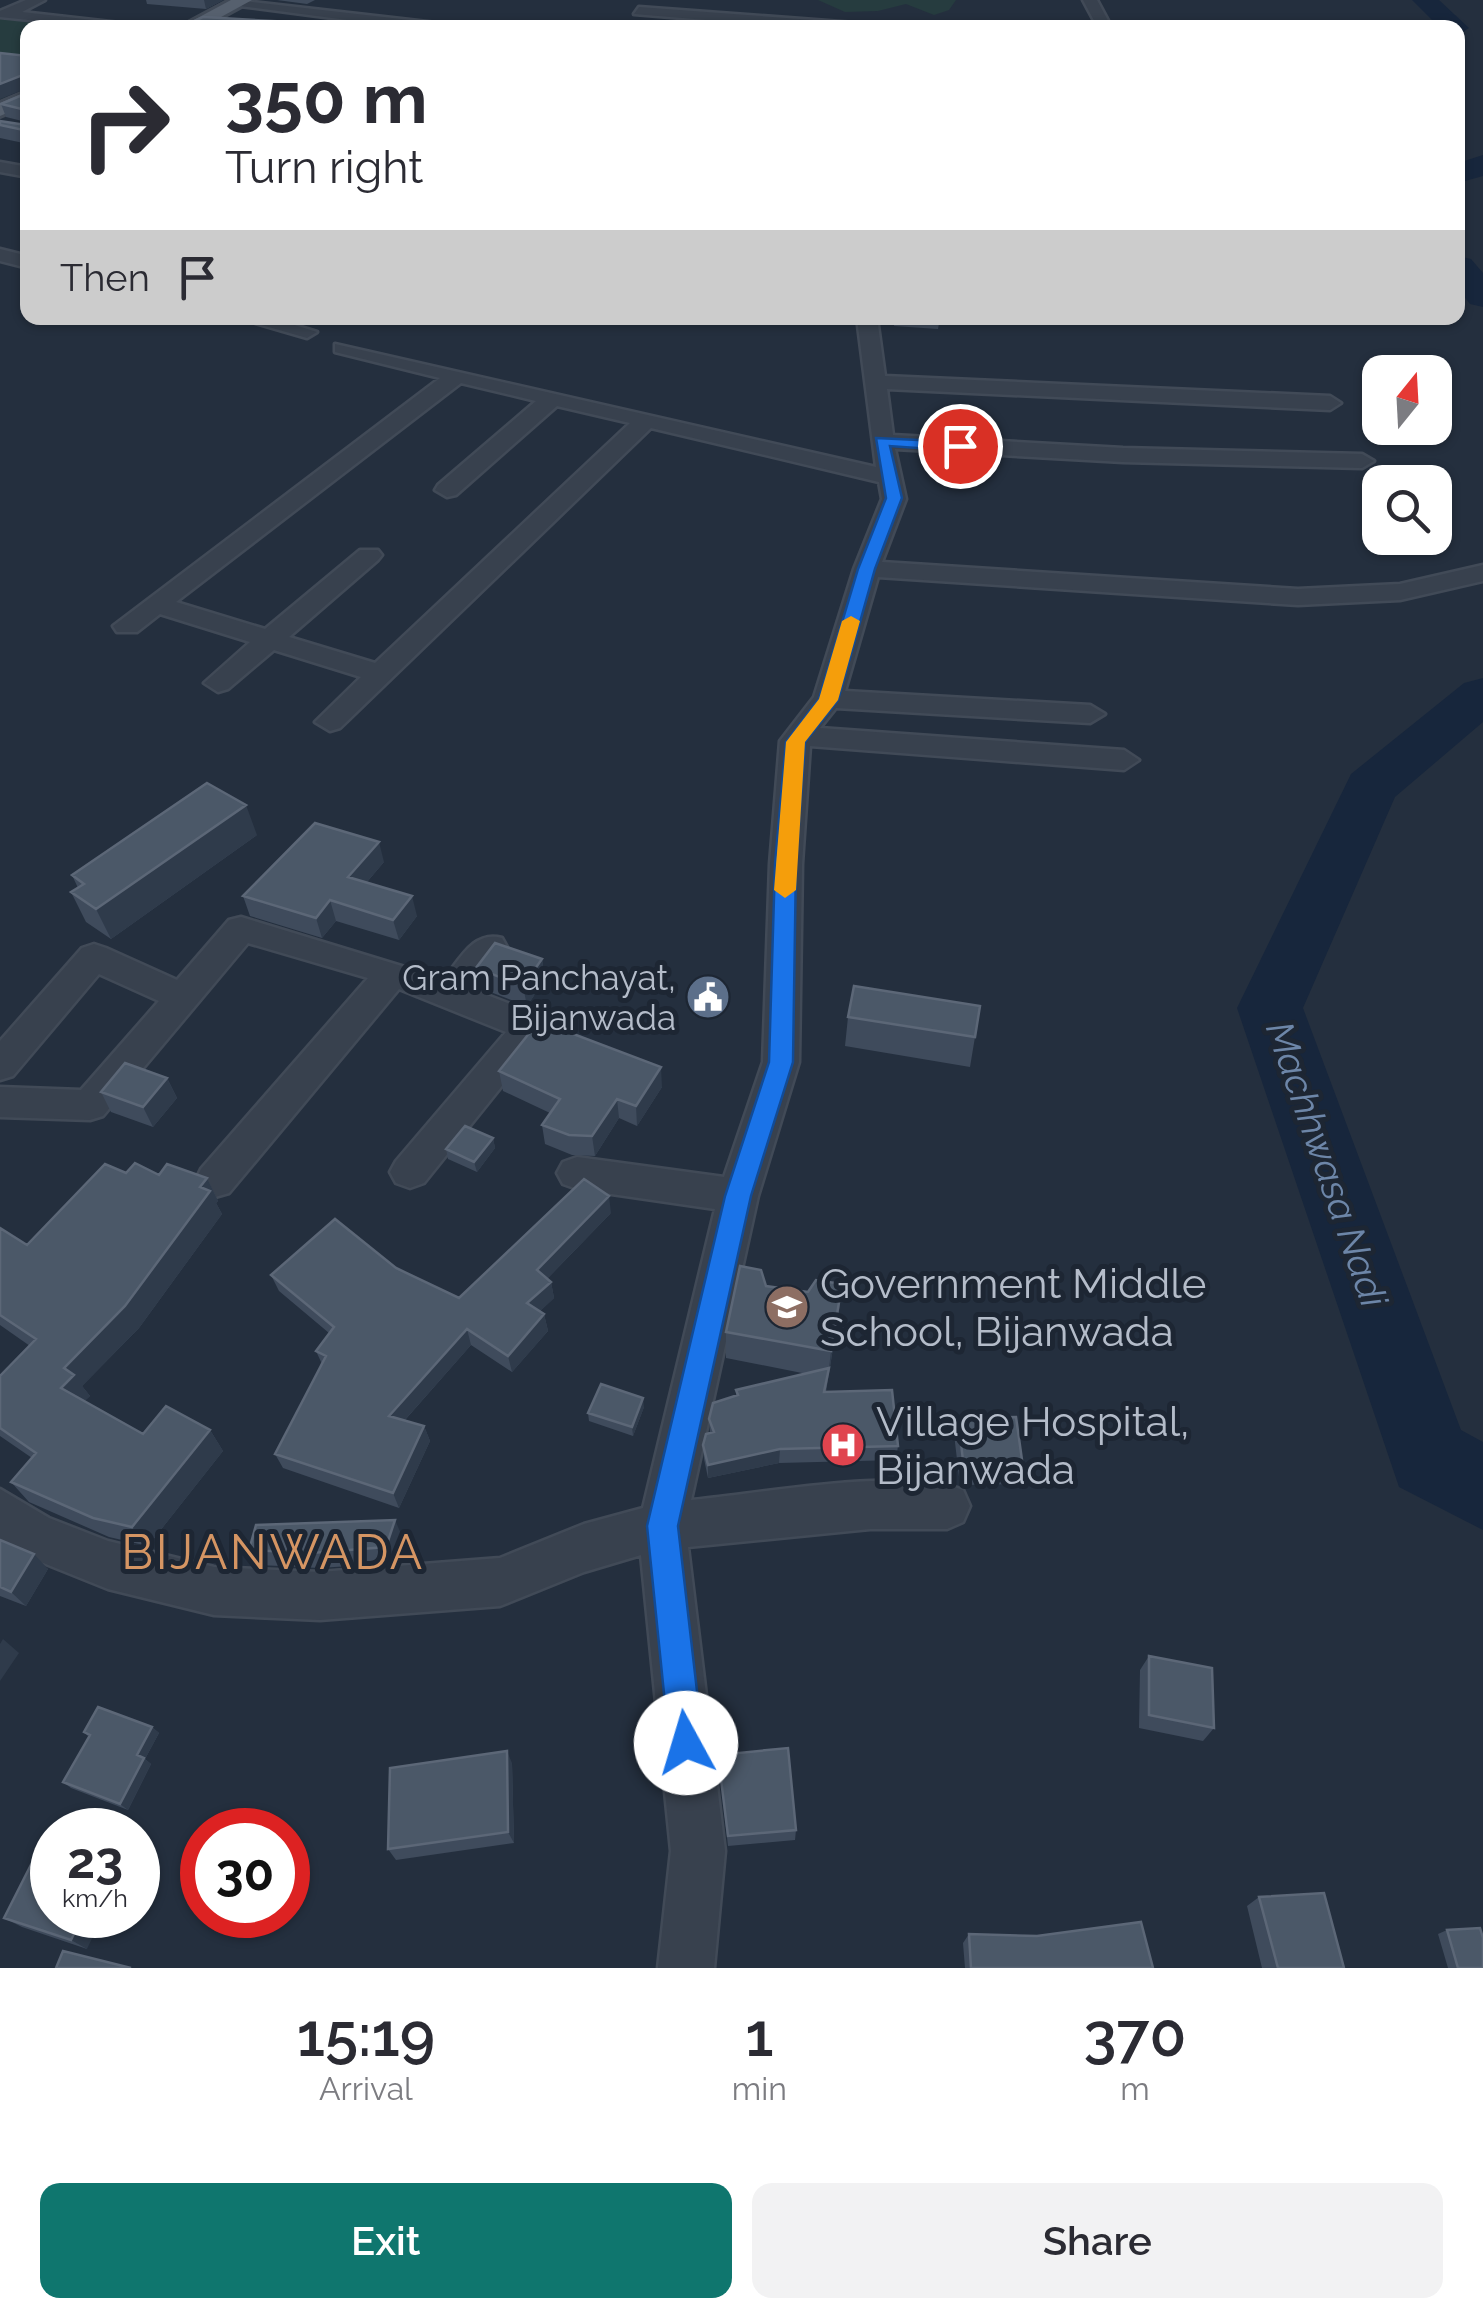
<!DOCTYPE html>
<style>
body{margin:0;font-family:Raleway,sans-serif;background:#f2f2f3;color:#2b2b33;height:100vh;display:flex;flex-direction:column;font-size:38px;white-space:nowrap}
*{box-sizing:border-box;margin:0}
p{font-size:32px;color:#7c7c81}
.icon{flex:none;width:55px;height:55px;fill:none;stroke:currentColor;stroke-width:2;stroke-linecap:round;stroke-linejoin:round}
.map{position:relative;height:1968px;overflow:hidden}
.drawer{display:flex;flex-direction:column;background:#fff;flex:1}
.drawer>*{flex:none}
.banner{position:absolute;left:20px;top:20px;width:1445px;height:305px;border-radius:20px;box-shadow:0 2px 8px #0004;background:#fff;color:#2b2b33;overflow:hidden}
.needle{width:65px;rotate:18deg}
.buttons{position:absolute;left:1362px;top:355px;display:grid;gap:20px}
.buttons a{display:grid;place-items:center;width:90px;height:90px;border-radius:20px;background:#fff;box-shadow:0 2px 8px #0004;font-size:50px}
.speed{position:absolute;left:30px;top:1808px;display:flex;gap:20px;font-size:50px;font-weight:700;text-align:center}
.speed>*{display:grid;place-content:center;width:130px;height:130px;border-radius:50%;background:#fff;box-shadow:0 2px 8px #0004;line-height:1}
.speed small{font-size:25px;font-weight:400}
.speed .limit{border:15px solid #d22;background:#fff;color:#111}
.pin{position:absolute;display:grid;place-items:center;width:85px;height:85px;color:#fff;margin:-42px;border:5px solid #fff;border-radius:50%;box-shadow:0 2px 10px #0007}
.me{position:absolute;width:110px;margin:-55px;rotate:354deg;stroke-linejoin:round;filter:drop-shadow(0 0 8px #0008)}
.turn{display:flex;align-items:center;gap:35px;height:210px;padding:0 40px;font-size:45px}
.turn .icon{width:130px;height:130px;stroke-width:2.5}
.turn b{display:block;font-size:70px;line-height:85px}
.then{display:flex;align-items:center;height:95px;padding:0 40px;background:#0003;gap:20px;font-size:38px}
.eta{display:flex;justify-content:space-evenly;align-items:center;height:170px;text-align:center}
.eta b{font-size:60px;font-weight:600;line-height:70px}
.cta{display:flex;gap:20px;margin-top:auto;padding:20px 40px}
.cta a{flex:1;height:115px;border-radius:20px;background:#0f766e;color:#fff;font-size:40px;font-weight:600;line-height:115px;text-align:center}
.cta a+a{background:#f2f2f3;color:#2b2b33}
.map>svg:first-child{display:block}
.green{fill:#263c3f}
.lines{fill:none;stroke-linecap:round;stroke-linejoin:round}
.river{fill:#17263c;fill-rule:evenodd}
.minor-casing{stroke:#414a57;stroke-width:5}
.major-casing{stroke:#414a57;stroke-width:6}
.minor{fill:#38414e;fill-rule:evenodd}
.major{fill:#56606e;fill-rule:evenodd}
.wall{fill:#3f4b5c}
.shaded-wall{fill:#2f3b4b}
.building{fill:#4b5868;stroke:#5c6777;stroke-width:2.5}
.route{fill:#1a73e8;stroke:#114b97;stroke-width:2.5}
.slow{fill:#f59e0b}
.labels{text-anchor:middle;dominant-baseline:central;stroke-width:10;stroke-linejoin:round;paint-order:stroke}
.poi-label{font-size:35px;fill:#b4bcc9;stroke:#1d2633;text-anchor:end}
.water-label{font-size:38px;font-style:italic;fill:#6d86a8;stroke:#1d2633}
.near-poi-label{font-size:42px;fill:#b4bcc9;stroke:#1d2633;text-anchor:start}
.near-quarter-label{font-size:48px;letter-spacing:2.5px;fill:#d59563;stroke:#1d2633}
</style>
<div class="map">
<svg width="1483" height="1968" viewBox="0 0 1483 1968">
<rect width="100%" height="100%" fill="#242f3e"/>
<path class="green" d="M818,0H956L949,10L934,15L906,4L878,11L845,12Z
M0,18L122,27L28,28L27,87L0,99Z"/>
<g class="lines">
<path class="river" d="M1412,0H1439L1469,28L1458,35V28H1440Z
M1483,155V176L1458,183V163Z
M1458,256L1471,259L1483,273V307L1470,304L1458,289Z
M1483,678V722L1395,797L1303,1008L1461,1430L1483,1442V1530L1399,1487L1237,1008L1351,774L1464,683Z"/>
<defs>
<path id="minor" d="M26,0H45L22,12L164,28H106L0,17V11Z
M235,0L445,24L452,28H408L240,6Z
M1083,0H1097L1112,28H1098Z
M639,7L868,24L875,28H805L634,14Z
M0,162L28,167V177L0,172Z
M0,249L28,256V268L0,261Z
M238,318H272L317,332L307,338Z
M857,318H877L885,376L1330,396L1341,403L1330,410L887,389L893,435L1123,448L1362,454L1374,461L1362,468L1123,462L895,449L906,499L882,562L1298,589L1400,584L1483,565V581L1400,600L1298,605L878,577L845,691L1090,705L1105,714L1090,723L836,708L820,728L1124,750L1139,760L1124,770L810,746L802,864L799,1062L758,1196L691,1500C757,1494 906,1466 963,1490L970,1506L963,1522L947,1529H870L688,1547L725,1851L714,1968H658L671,1851L641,1555L584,1572L500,1606L320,1620L214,1615L108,1589L16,1552L0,1540V1489L49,1518L108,1541L214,1567L320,1572L500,1558L584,1524L643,1508L715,1209L577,1189L563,1184L557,1173L563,1162L577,1157L724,1177L763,1062L770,864L780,741L814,697L854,569L882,499L879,482L651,428L340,728L330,731L315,722L361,677L274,650L228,689L218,692L204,683L250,642L160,614L137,632H117L113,626L440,378L335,352V344L876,467ZM461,383L536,401L438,485L435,490L447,497L456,495L557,406L630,423L375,663L289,637L378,560L382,555L378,550H360L265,629L176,602Z
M241,917L444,979C460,959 474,930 502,938L507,947L474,990L544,1017L549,1027L424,1183L410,1188L396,1183L390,1172L396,1161L506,1032L399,989L229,1193L215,1197L201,1193L195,1181L201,1169L368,978L248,943L103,1116L90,1120L0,1117V1087L81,1090L159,1001L99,974L13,1076L0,1080V1041L82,948L94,944L106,948L177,980L229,920Z"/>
<path id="major" d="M231,0H252L201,28H179Z
M28,91V104L0,116V103Z"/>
</defs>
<use href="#minor" class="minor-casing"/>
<use href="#major" class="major-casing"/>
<use href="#minor" class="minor"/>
<use href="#major" class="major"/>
</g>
<path class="wall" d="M146,0H223L206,9L147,4Z
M277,0H315L307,4Z
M28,56V144L0,138V121L26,125V122L6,117L1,104L25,94Z
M895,318H940L938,329L894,326Z
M257,835L111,939L86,922L71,892L78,888L72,875Z
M384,862L367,882L417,916L399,940L336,921L322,938L250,916L243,896Z
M542,959L545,979L527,1006L480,988L476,968Z
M848,1017L975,1037L970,1067L845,1046Z
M499,1071L662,1087L637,1126L619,1118L595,1156L572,1155L545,1144L542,1125L550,1113L503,1091Z
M167,1078L177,1098L153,1127L111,1112L101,1092Z
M493,1138L495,1148L477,1172L448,1159L446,1149Z
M126,1173L207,1178L218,1201L216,1203L222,1214L139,1328L82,1386L90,1396L84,1401L143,1434L210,1430L223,1451L148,1546L109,1537L29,1502L11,1482L32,1458L0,1436V1376L30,1346L0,1325V1228L27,1245Z
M611,1213L547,1279L551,1282L554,1298L540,1311L544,1314L548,1331L512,1372L471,1345L405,1420L424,1426L430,1441L399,1508L283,1468L275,1454L322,1364L316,1351L329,1333L279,1291L271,1275L396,1268L459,1298Z
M842,1284L839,1311L826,1392L898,1446L896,1460L779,1463L708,1478L704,1459L703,1445L710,1433L709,1419L736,1396V1390L807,1374L726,1358V1332L766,1286L808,1292Z
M644,1407L633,1436L589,1421L588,1413Z
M958,1418L1023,1467L1018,1484L960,1485L954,1434Z
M402,1536L393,1563L320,1568L259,1565L249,1550Z
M0,1540L48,1569L26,1606L0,1596Z
M1149,1656L1214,1728L1203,1741L1139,1728L1140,1670Z
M152,1727L159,1733L145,1759L151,1764L128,1810L71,1788L63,1782L89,1737L84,1732Z
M718,1755L796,1830L795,1840L728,1846Z
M512,1763L514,1843L396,1860L388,1849Z
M40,1847L87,1949L22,1927L4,1918Z
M1259,1897L1344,1968H1262L1247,1906Z
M1447,1930L1483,1968H1448L1438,1934Z
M969,1934L1153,1968H965L963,1943Z"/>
<path class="shaded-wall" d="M204,0H223L206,9Z
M25,74L28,88L0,99V84Z
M246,805L257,835L111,939L96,909Z
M379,842L384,862L354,897L348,877Z
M412,896L417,916L399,940L393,920Z
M330,900L336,921L322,938L316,918Z
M542,959L545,979L527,1006L523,986Z
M661,1067L662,1087L637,1126L636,1106Z
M167,1078L177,1098L153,1127L143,1107Z
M617,1099L619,1118L595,1156L592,1136Z
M493,1138L495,1148L477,1172L474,1162Z
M207,1178L218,1201L216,1203L222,1214L139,1328L82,1386L90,1396L77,1409L61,1388L64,1368Z
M609,1196L611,1213L540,1286L537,1270Z
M551,1282L554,1298L531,1320L527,1303Z
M842,1284L839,1311L828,1377L831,1351Z
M544,1314L548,1331L512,1372L508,1356Z
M467,1329L471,1345L395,1431L389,1416Z
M643,1398L644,1407L633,1436L632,1427Z
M424,1426L430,1441L399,1508L393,1493Z
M210,1430L223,1451L148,1546L132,1527Z
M780,1449L779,1463L708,1478V1465Z
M395,1520L402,1536L393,1563L386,1547Z
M34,1554L48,1569L26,1606L11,1592Z
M3,1639L19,1653L0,1681V1644Z
M152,1727L159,1733L145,1759L151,1764L128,1810L120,1804L137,1755Z
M507,1751L512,1763L514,1843L508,1832Z
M83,1915H103L87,1949L71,1940Z"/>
<path class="building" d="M203,17L291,22L279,28H179Z
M0,53L28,56V131L0,125V121L26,125V110L1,104L25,94V74L0,84Z
M207,783L246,805L96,909L71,892L84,884L72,875Z
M315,823L379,842L348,877L412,896L393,920L330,900L316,918L243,896Z
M495,943L542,959L523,986L476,968Z
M854,986L980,1006L975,1037L848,1017Z
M539,1021L661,1067L636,1106L617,1099L592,1136L569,1135L542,1125L560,1099L499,1071Z
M125,1063L167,1078L143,1107L101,1092Z
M465,1126L493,1138L474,1162L446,1149Z
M135,1163L159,1175L167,1164L207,1178L200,1187L210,1191L125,1306L64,1368L74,1375L61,1388L143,1434L166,1406L210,1430L132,1527L93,1518L11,1482L36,1453L0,1428V1376L36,1339L0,1315V1228L27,1245L105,1164L126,1173Z
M584,1179L609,1196L537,1270L551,1282L527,1303L544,1314L508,1356L467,1329L389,1416L424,1426L393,1493L275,1454L326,1356L316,1351L334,1327L271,1275L335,1219L396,1268L459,1298Z
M740,1266L761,1270L766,1286L808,1292L816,1280L842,1284L831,1351L726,1332Z
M829,1368L824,1392L892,1390L898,1446L780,1449L708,1465L703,1445L706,1434L714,1432L709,1419L713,1403L738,1395L736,1390Z
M601,1384L643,1398L632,1427L588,1413Z
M1016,1417L1023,1467L964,1469L958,1418Z
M395,1520L386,1547L311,1553L249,1550L256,1525Z
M0,1540L34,1554L11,1592L0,1587Z
M1149,1656L1212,1668L1214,1728L1149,1715Z
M98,1707L152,1727L137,1755L144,1758L120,1804L63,1782L90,1735L84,1732Z
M788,1748L796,1830L728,1836L718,1755Z
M507,1751L508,1832L388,1849L390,1768Z
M40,1847L52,1851V1915H83L71,1940L4,1918Z
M1324,1893L1344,1968H1278L1259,1897Z
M1141,1922L1153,1968H971L969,1934L1037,1936Z
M1480,1928L1483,1938V1968H1458L1447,1930Z
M63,1951L131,1968H56Z"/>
<path class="route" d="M876,438L960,442L968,446L960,451L890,446L902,498L875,569L838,700L805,742L796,864L793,1062L751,1196L678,1526L703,1743L698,1755L686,1760L674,1755L669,1743L647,1526L725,1196L769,1062L775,864L786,742L819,699L858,569L886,498Z"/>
<path class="slow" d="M851,616L860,621L838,700L805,742L796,890L785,898L774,890L786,742L819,699L842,621Z"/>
<defs>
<symbol id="civic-disc" viewBox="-11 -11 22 22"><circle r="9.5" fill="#5c6f8a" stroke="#1d2633"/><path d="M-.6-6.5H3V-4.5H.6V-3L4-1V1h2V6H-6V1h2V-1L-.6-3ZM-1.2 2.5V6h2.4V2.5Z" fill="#fff"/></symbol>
<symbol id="school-disc" viewBox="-11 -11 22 22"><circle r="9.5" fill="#8d6e63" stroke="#1d2633"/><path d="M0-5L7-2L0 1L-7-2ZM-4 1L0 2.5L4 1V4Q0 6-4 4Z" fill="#fff"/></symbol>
<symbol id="hospital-disc" viewBox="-11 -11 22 22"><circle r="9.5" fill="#e0444e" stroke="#1d2633"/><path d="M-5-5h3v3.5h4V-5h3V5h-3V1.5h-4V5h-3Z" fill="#fff"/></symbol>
</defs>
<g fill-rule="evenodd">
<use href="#civic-disc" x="683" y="972" width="50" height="50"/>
<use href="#school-disc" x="762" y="1282" width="50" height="50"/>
<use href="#hospital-disc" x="818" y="1420" width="50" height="50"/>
</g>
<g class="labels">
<g class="poi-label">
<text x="676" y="977">Gram Panchayat,<tspan x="676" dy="40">Bijanwada</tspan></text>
</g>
<g class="water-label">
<text transform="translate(1327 1164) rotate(71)">Machhwasa Nadi</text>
</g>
<g class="near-poi-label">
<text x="820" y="1283">Government Middle<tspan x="820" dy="48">School, Bijanwada</tspan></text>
<text x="876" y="1421">Village Hospital,<tspan x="876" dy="48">Bijanwada</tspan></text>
</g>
<g class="near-quarter-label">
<text x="273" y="1552">BIJANWADA</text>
</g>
</g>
</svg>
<div class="buttons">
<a><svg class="needle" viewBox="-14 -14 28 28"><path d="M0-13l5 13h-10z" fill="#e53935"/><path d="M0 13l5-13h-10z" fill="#7c7c81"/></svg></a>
<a><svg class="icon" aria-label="search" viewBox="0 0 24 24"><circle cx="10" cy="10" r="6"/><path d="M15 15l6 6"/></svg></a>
</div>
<div class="speed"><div>23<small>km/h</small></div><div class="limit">30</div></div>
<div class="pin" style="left:960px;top:446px;background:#d93025"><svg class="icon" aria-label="arrive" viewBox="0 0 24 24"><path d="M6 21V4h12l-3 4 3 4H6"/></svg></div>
<svg class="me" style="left:686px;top:1743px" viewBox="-20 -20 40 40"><circle r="19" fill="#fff"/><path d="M0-13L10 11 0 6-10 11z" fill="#1a73e8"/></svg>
<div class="banner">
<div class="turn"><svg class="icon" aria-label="right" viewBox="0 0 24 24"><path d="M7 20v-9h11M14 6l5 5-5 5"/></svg><div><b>350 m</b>Turn right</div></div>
<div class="then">Then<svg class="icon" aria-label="arrive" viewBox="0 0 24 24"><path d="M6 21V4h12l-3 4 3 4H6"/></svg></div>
</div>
</div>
<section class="drawer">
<div class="eta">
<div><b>15:19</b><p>Arrival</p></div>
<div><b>1</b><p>min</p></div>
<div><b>370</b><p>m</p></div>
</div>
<div class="cta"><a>Exit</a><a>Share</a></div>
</section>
